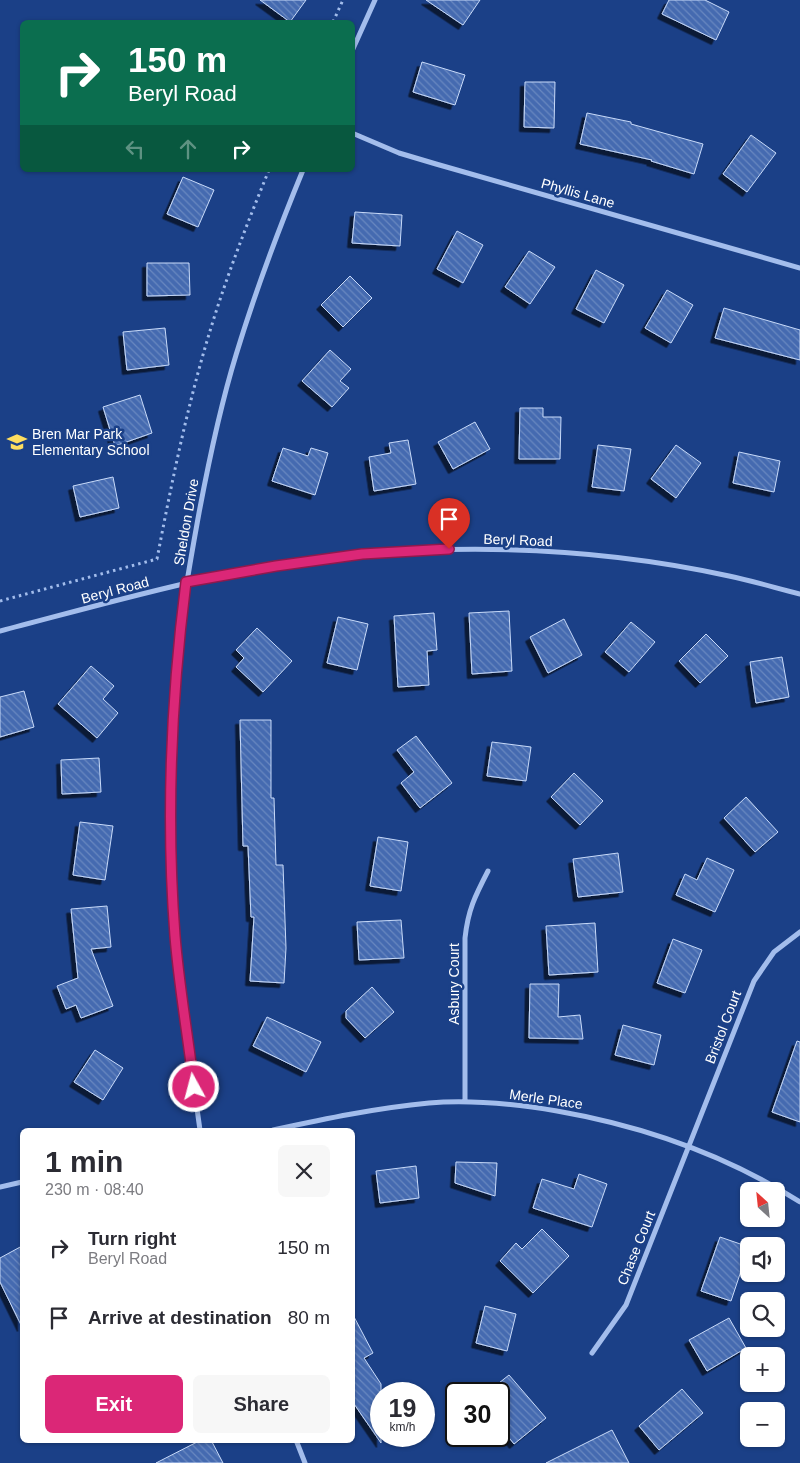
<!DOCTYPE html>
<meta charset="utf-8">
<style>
body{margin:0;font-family:Helvetica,sans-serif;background:#f7f7f7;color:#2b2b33;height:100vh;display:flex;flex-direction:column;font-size:19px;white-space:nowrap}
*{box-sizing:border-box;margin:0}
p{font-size:16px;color:#7c7c81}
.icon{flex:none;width:28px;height:28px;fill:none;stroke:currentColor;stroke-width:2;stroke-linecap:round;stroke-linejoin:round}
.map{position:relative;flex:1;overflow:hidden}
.panel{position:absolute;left:20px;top:1128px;width:335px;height:315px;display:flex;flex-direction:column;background:#fff;border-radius:8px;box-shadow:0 1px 4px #0004}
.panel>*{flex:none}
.guide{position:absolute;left:20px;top:20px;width:335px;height:152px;border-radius:8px;box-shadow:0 1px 4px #0004;background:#0b6e4f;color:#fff;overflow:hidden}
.needle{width:32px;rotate:333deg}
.fabs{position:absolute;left:740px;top:1182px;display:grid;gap:10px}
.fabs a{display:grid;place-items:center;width:45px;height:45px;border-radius:8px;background:#fff;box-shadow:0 1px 4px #0004;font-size:25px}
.speed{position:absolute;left:370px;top:1382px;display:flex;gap:10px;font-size:25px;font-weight:700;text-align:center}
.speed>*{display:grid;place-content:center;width:65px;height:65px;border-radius:50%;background:#fff;box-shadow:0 1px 4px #0004;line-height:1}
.speed small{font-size:12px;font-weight:400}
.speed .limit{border:2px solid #111;border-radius:8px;background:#fff;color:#111}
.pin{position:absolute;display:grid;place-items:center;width:42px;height:42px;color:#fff;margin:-51px -21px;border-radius:50% 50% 50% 0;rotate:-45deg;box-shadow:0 0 5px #0007}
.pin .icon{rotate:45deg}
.me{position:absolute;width:55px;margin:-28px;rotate:353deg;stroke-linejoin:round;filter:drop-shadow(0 0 4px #0008)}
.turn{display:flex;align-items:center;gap:18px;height:105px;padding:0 25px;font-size:22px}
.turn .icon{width:65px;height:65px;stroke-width:2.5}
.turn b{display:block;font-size:35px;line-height:42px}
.lanes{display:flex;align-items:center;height:48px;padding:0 25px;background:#0003;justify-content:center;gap:25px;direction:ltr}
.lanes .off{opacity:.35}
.round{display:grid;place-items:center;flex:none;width:52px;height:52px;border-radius:8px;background:#f7f7f7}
.headline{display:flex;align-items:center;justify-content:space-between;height:85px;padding:0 25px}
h1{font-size:30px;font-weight:800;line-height:38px}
.cta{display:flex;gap:10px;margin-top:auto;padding:10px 25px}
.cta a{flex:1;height:58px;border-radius:8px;background:#db2777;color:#fff;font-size:20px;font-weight:800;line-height:58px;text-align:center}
.cta a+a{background:#f7f7f7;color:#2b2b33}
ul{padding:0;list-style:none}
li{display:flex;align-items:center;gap:15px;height:70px;padding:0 25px}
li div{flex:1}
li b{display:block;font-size:19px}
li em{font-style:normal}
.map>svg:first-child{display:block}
.building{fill:url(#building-back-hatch);stroke:#c8daf9;filter:url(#shadow)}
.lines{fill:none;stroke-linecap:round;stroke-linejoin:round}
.path{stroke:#a3bdec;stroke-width:3;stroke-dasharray:2.5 4;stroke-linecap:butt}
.street{stroke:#a3bdec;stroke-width:5}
.route-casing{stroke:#8e194d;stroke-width:12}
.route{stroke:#db2777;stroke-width:9}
.labels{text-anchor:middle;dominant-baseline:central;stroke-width:5;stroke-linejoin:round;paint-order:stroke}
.street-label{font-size:14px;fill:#fff;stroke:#1b4087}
.poi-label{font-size:14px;fill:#fff;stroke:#1b4087;text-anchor:start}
</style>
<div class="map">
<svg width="800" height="1463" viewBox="0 0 800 1463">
<defs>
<pattern id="building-back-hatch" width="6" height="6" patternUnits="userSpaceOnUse" patternTransform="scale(1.25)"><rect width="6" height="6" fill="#446ab0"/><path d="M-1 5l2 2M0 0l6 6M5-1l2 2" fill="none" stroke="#6988c0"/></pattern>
<filter id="shadow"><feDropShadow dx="-4.5" dy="4.5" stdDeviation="0" flood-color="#0009"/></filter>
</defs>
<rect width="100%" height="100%" fill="#1b4087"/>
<path class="building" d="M260,0H306L290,22Z
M426,0H480L463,25Z
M669,0H705L729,12L716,40L662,14Z
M422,62L465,75L455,105L413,92Z
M525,82H555L554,128L524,127Z
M587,113L631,122V124L703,144L694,174L651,161L652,160L580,144Z
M751,135L776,153L747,192L723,174Z
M183,177L214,190L198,227L167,214Z
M355,212L402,215L400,246L352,243Z
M457,231L483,245L463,283L437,269Z
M529,251L555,267L530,304L505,287Z
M147,263H189L190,295L147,296Z
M596,270L624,285L604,323L576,309Z
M350,276L372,298L343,327L321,305Z
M667,290L693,305L671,343L645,328Z
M724,308L800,330V360L715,338Z
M165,328L169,365L127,370L123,332Z
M330,350L351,369L340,381L349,388L332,407L302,381Z
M140,395L152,433L115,446L103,407Z
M520,408H543V417H561L560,459H519Z
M475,422L490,449L453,469L438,442Z
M408,440L416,484L374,491L369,457L391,453L389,443Z
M598,445L631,449L624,491L592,487Z
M676,445L701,463L676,498L651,479Z
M283,448L308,456L311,448L328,453L315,495L272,481Z
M739,452L780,461L774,492L733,483Z
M113,477L119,508L80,517L73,486Z
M509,611L512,671L472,674L469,613Z
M434,613L437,650L427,651L429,685L398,687L394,616Z
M338,617L368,624L357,670L327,663Z
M564,619L582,655L548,673L530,637Z
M631,622L655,642L629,672L605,652Z
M257,628L292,661L263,692L236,667L244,658L236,650Z
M706,634L728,656L700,683L679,661Z
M782,657L789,697L756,703L750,662Z
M91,666L114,686L103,699L118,713L97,738L58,704Z
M24,691L34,727L0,737V697Z
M240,720H271V798H274L276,865H283L286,948L284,983L250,981L254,917H251L248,846H243Z
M416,736L452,783L420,808L401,783L414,772L397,750Z
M492,742L531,747L526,781L487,776Z
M99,758L101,792L62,794L61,760Z
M574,773L603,801L580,825L551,797Z
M746,797L778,832L755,852L724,818Z
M80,822L113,826L105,880L73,875Z
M378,837L408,842L401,891L370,886Z
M618,853L623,892L578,897L573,859Z
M707,858L734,870L715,912L676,895L685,874L697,880Z
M107,906L111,947L91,949L113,1006L81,1018L76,1005L66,1009L57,986L78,978L71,909Z
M401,920L404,958L359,960L357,922Z
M595,923L598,972L549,975L546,926Z
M673,939L702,950L685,993L657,983Z
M530,984H559L558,1017L580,1015L583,1039L529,1038Z
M372,987L394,1012L365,1038L346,1018V1011Z
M267,1017L321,1042L306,1072L253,1046Z
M623,1025L661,1035L654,1065L615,1055Z
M797,1041L800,1042V1122L772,1112Z
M95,1050L123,1068L103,1100L74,1082Z
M456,1162L497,1163L495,1196L455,1183Z
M416,1166L419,1198L380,1203L376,1171Z
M579,1174L607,1184L592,1227L533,1208L542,1179L574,1189Z
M542,1229L569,1256L533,1293L500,1261L516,1243L522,1249Z
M720,1237L749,1247L731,1301L701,1291Z
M22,1246V1327L0,1282V1258Z
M485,1306L516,1314L507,1351L476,1343Z
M352,1313L373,1353L364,1358L381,1384V1443L352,1401Z
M729,1318L746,1348L707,1371L689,1340Z
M509,1375L546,1418L514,1444L499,1425V1383Z
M682,1389L703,1413L659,1450L639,1426Z
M612,1430L629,1463H546Z
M201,1440H211L223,1463H156Z"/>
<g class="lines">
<path class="path" d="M333,22L343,0
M0,601L157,559C171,486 186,412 207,341C224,283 246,226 269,170"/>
<path class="street" d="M352,51L375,0
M352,133L399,153L436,164L800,268
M0,631C119,600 240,564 363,554C485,544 610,550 729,576C753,581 776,588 800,594
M465,1102V938C468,910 475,896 488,871
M200,1130C188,1044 175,958 172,871C169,796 170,719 178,645C183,600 191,557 199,513C209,460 220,407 236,355C255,292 278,231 303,170
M273,1130C324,1119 376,1108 429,1103C472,1099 515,1104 557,1111C643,1126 726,1155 800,1202
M0,1187L22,1182
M592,1353L626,1305L754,981L774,952L800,932
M296,1440L305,1463"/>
</g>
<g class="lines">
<defs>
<path id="route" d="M194,1087C188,1036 179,986 175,936C166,818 171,699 186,582L276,566L362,554L449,549"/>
</defs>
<use href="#route" class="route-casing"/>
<use href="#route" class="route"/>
</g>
<defs>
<symbol id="school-bare" viewBox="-9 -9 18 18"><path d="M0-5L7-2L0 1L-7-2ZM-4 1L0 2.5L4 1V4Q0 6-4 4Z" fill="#fede60" stroke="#1b4087" stroke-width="2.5" paint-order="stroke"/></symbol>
</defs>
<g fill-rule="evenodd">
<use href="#school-bare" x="3" y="428" width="28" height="28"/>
</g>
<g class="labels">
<g class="street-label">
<text transform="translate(578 193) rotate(16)">Phyllis Lane</text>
<text transform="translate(186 522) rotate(-80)">Sheldon Drive</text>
<text transform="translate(518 540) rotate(2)">Beryl Road</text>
<text transform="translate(115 590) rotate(-15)">Beryl Road</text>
<text transform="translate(454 984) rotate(-90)">Asbury Court</text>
<text transform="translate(723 1027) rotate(-69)">Bristol Court</text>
<text transform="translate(546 1099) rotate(8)">Merle Place</text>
<text transform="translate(636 1248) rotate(-68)">Chase Court</text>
</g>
<g class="poi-label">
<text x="32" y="434">Bren Mar Park<tspan x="32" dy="16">Elementary School</tspan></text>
</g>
</g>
</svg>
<div class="fabs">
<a><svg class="needle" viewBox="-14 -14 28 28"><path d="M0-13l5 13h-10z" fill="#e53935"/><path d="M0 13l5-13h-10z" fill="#7c7c81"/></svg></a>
<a><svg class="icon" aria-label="sound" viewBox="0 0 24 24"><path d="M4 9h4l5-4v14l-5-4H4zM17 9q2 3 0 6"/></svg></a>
<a><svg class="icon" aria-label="search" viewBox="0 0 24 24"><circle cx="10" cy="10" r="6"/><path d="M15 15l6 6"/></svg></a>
<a>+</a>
<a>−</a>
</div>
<div class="speed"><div>19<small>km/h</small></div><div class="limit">30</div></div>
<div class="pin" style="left:449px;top:549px;background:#d93025"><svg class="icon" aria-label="arrive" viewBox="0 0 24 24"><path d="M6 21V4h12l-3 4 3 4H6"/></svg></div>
<svg class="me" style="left:194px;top:1087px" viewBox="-20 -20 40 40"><circle r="17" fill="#db2777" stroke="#fff" stroke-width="3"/><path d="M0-11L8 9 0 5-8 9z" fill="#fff"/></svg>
<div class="guide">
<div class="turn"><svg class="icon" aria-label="right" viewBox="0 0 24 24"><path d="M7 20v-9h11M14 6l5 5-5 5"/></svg><div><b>150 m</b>Beryl Road</div></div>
<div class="lanes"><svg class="icon off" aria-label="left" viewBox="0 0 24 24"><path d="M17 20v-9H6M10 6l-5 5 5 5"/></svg><svg class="icon off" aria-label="ahead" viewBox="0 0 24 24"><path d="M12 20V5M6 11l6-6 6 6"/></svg><svg class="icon" aria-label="right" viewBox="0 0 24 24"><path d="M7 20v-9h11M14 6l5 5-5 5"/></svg></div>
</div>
<section class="panel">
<div class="headline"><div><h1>1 min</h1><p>230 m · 08:40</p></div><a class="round"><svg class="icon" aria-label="close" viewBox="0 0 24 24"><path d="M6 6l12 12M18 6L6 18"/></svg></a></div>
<ul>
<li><svg class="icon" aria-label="right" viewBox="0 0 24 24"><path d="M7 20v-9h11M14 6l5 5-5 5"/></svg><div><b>Turn right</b><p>Beryl Road</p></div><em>150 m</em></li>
<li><svg class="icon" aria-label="arrive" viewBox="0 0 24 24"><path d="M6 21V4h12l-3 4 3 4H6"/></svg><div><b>Arrive at destination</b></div><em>80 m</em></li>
</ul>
<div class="cta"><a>Exit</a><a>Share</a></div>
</section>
</div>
